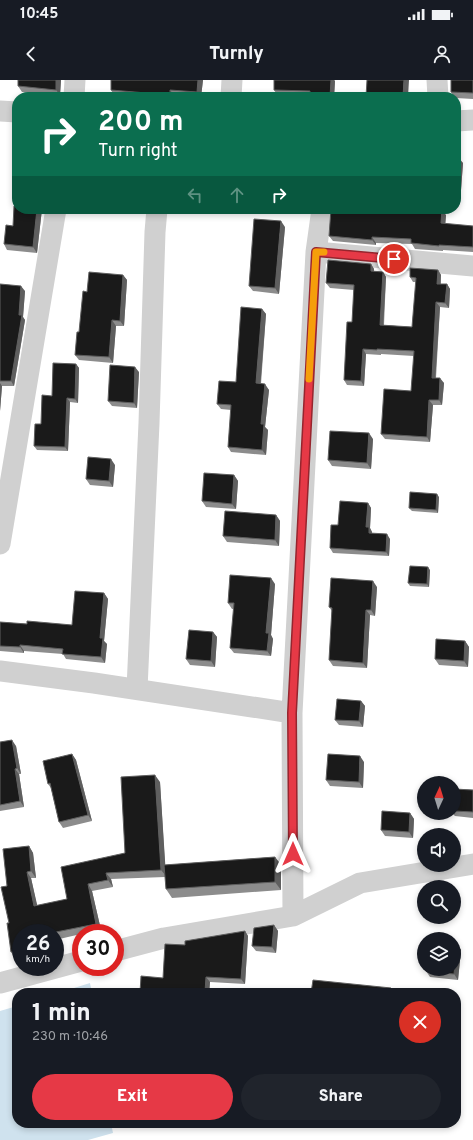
<!DOCTYPE html>
<meta charset="utf-8">
<style>
body{margin:0;font-family:Overpass,sans-serif;background:#20242c;color:#f1f3f6;height:100vh;display:flex;flex-direction:column;font-size:15px;white-space:nowrap}
*{box-sizing:border-box;margin:0}
p{font-size:13px;color:#9ea1a6}
.icon{flex:none;width:22px;height:22px;fill:none;stroke:currentColor;stroke-width:2;stroke-linecap:round;stroke-linejoin:round}
.map{position:relative;flex:1;overflow:hidden}
.sheet{position:absolute;left:12px;top:908px;width:449px;height:140px;display:flex;flex-direction:column;background:#171b24;border-radius:16px;box-shadow:0 2px 6px #0003}
.sheet>*{flex:none}
.guide{position:absolute;left:12px;top:12px;width:449px;height:122px;border-radius:16px;box-shadow:0 2px 6px #0003;background:#0b6e4f;color:#fff;overflow:hidden}
.needle{width:26px;rotate:4deg}
.buttons{position:absolute;left:417px;top:696px;display:grid;gap:8px}
.buttons a{display:grid;place-items:center;width:44px;height:44px;border-radius:50%;background:#171b24;box-shadow:0 2px 6px #0003;font-size:20px}
.speed{position:absolute;left:12px;top:844px;display:flex;gap:8px;font-size:20px;font-weight:700;text-align:center}
.speed>*{display:grid;place-content:center;width:52px;height:52px;border-radius:50%;background:#171b24;box-shadow:0 2px 6px #0003;line-height:1}
.speed small{font-size:10px;font-weight:400}
.speed .limit{border:6px solid #d22;background:#fff;color:#111}
.pin{position:absolute;display:grid;place-items:center;width:34px;height:34px;color:#fff;margin:-17px;border:2px solid #fff;border-radius:50%;box-shadow:0 1px 4px #0007}
.me{position:absolute;width:44px;margin:-22px;rotate:0deg;stroke-linejoin:round;filter:drop-shadow(0 0 3px #0008)}
.turn{display:flex;align-items:center;gap:14px;height:84px;padding:0 20px;font-size:18px}
.turn .icon{width:52px;height:52px;stroke-width:2.5}
.turn b{display:block;font-size:28px;line-height:34px}
.lanes{display:flex;align-items:center;height:38px;padding:0 20px;background:#0003;justify-content:center;gap:20px;direction:ltr}
.lanes .off{opacity:.35}
.round{display:grid;place-items:center;flex:none;width:42px;height:42px;border-radius:21px;background:#20242c}
.headline{display:flex;align-items:center;justify-content:space-between;height:68px;padding:0 20px}
h1{font-size:24px;font-weight:800;line-height:30px}
.primary-button{display:flex;gap:8px;margin-top:auto;padding:8px 20px}
.primary-button a{flex:1;height:46px;border-radius:24px;background:#e63946;color:#fff;font-size:16px;font-weight:800;line-height:46px;text-align:center}
.primary-button a+a{background:#20242c;color:#f1f3f6}
.status{display:flex;justify-content:space-between;align-items:center;height:28px;padding:0 20px;background:#171b24;direction:ltr}
.status svg{height:11px;fill:currentColor}
header{display:flex;justify-content:space-between;align-items:center;height:52px;padding:0 20px;background:#171b24;font-size:18px;font-weight:800}
.map>svg:first-child{display:block}
.water{fill:#cfe2ee}
.lines{fill:none;stroke-linecap:round;stroke-linejoin:round}
.minor{stroke:#d0d0d0;stroke-width:21}
.wall{fill:#8c8c8c}
.shaded-wall{fill:#5f5f5f}
.building{fill:#1a1a1a;stroke:#5f5f5f}
.route-casing{stroke:#96252e;stroke-width:10}
.route{stroke:#e63946;stroke-width:7}
.slow{stroke:#f59e0b;stroke-width:7}
</style>
<div class="status"><b>10:45</b><svg viewBox="0 0 49 12"><path d="M0 12V9h3v3zM5 12V6h3v6zM10 12V3h3v9zM15 12V0h3v12zM26 1h20v11H26zM47 4h2v5h-2z"/></svg></div>
<header><svg class="icon" aria-label="back" viewBox="0 0 24 24"><path d="M15 5l-7 7 7 7"/></svg>Turnly<svg class="icon" aria-label="person" viewBox="0 0 24 24"><circle cx="12" cy="8" r="4"/><path d="M4 21q1-7 8-7t8 7"/></svg></header>
<div class="map">
<svg width="473" height="1060" viewBox="0 0 473 1060">
<rect width="100%" height="100%" fill="#fff"/>
<path class="water" d="M90,903L92,913H58Z
M17,926V1043H111L113,1053L88,1060H0V931Z"/>
<g class="lines">
<path class="minor" d="M437,0L438,17
M74,17L75,0
M231,17L232,0
M0,31L17,32
M456,41L473,40
M316,172L322,129
M0,464L56,129
M0,591L94,603L292,633
M137,609L149,343L155,152L157,129
M293,836L360,803L473,784
M115,871L164,858L293,836L292,633L316,172L473,186
M0,903L81,881"/>
</g>
<path class="wall" d="M18,0H61L60,15L22,12L18,6Z
M111,0H203L201,17L174,15V17H133L114,15L111,10Z
M274,0H334L335,1L334,17L278,16L274,10Z
M473,0V19L456,18V17H454L451,12Z
M456,78L463,83L461,110L456,109Z
M17,129H42L37,173L7,170L4,164L13,146Z
M132,129H145V130Z
M446,135L445,144L473,146V172L443,170V171L415,169L412,164L376,163V165L333,161L329,156Z
M285,147L279,214L253,211L249,206Z
M371,184L374,189V191L383,192L386,197L384,245L412,247L416,202H413L410,197L438,190L441,195V204H447L450,209L449,228L440,227L436,298L444,303L442,325H433L430,362L385,359L381,354L411,311L414,276L381,274V275L366,274L364,306L347,305L344,300L352,242L354,210L330,208L326,203Z
M123,195L127,200L124,246H116L113,283L79,280L75,275L79,252Z
M0,204L25,211L23,237L25,240L14,306H2L0,331Z
M262,229L266,234L261,304L269,310L265,347L268,350L266,375L231,372L228,367L231,330L221,329L217,324L236,302Z
M76,284L79,288L78,323L70,322L68,371L37,370L34,366L52,316Z
M139,292L137,328L112,326L108,321Z
M373,359L371,389L332,386L328,380Z
M115,385L113,407L90,405L86,399Z
M234,395L238,401L236,429L206,427L202,421Z
M439,417L438,433L412,431L409,428Z
M368,423L371,428L370,448L372,452V453L390,459L389,476L333,473L330,468L338,445Z
M276,435L280,441L279,466L227,462L223,456Z
M430,490L429,507L410,506L408,503Z
M275,504L271,555L273,559L271,576L234,573L230,568L234,529H232L228,523Z
M377,507L375,536L370,535L367,588L333,586L329,580L332,531L329,527Z
M104,513L108,519L104,561L107,564L105,583L66,579L63,574L24,571V573L0,571V542L27,544L72,545Z
M213,552L217,557L215,587L190,585L186,579Z
M465,561L469,567L468,587L439,585L435,579Z
M361,621L365,626L363,647L339,645L335,640Z
M0,662L16,666L21,694H19L24,727L0,731Z
M72,674L76,680L92,741L63,748L59,742L51,708L48,704Z
M364,682L363,708L330,706L326,700Z
M160,702L165,785L275,777L281,785V810L172,818L166,809L165,797L111,799L113,807L92,811L101,850L88,853H81V854L55,860V853H21V878H15L11,872L7,806L29,766L33,773L36,798H31L37,826L67,819L125,773Z
M454,709L473,710V738L455,736L452,733H454Z
M410,733L414,739L413,758L385,756L381,750Z
M274,845L278,851L276,873L256,871L252,866Z
M245,851L248,856L245,904L210,902L209,913H140L163,898L185,865Z
M457,864L461,870L458,900L430,897L426,891Z"/>
<path class="shaded-wall" d="M56,0H61L60,15L56,10Z
M198,0H203L201,17L197,12Z
M331,0H334L335,1L334,17H330Z
M404,0H409L408,17H403Z
M170,10L174,15V17H172L170,15Z
M459,78L463,83L461,110L457,104Z
M37,129H42L37,173L33,167Z
M442,130L446,135L445,149L441,143Z
M281,141L285,147L279,214L275,208Z
M372,157L376,163V165L372,160Z
M371,184L374,189V196L371,191Z
M438,190L441,195L440,209L437,204Z
M383,192L386,197L383,250L380,245Z
M123,195L127,200L124,246L120,241Z
M447,204L450,209L449,228L445,223Z
M21,206L25,211L23,237L25,240L14,306L11,301L19,235Z
M436,222L440,227L435,303L432,298Z
M262,229L266,234L260,309L256,303Z
M112,240L116,246L113,283L109,277Z
M363,269L366,274L364,306L361,301Z
M76,284L79,288L78,323L75,319Z
M135,287L139,292L137,328L134,323Z
M440,298L444,303L442,325L439,320Z
M0,303L2,306L0,331Z
M265,304L269,310L265,347L268,350L266,375L262,370L261,344Z
M67,318L70,322L68,371L65,367Z
M429,320L433,325L430,362L427,357Z
M369,353L373,359L371,389L367,383Z
M111,379L115,385L113,407L109,401Z
M234,395L238,401L236,429L232,424Z
M437,414L439,417L438,433L436,430Z
M368,423L371,428L370,448L372,452V457L369,453L366,447Z
M276,435L280,441L279,466L275,460Z
M387,454L390,459L389,476L386,472Z
M428,487L430,490L429,507L427,504Z
M271,498L275,504L271,555L273,559L271,576L267,571L266,553Z
M373,501L377,507L375,536L371,530Z
M104,513L108,519L104,561L107,564L105,583L101,577L100,558Z
M366,530L370,535L367,588L363,583Z
M213,552L217,557L215,587L211,581Z
M465,561L469,567L468,587L464,581Z
M20,565L24,571V573L20,567Z
M361,621L365,626L363,647L359,641Z
M12,660L16,666L21,694L17,688Z
M72,674L76,680L92,741L88,735Z
M360,676L364,682L363,708L359,702Z
M15,689L19,694L24,727L20,721Z
M155,695L160,702L166,796L161,790Z
M410,733L414,739L413,758L409,752Z
M29,766L33,773L36,798L31,791Z
M275,777L281,785V810L275,802Z
M27,792L31,798L39,833L34,826Z
M106,793L111,799L113,807L108,800Z
M88,804L92,811L101,850L96,844Z
M274,845L278,851L276,873L272,867Z
M245,851L248,856L245,904L241,899Z
M457,864L461,870L458,900L454,894Z
M206,897L210,902L209,913H206L205,912Z
M391,908L394,913H391Z
M166,909L169,913H166Z"/>
<path class="building" d="M18,0H56V10L18,6Z
M111,0H198L197,12L170,10V15L111,10Z
M274,0H331L330,17H310V11L274,10Z
M367,0H404L403,17H366Z
M451,0H473V13L451,12Z
M456,78H459L457,104H456Z
M17,98V129H37L33,167L4,164L6,145L13,146L14,126H16Z
M331,129H431L442,130L441,143L473,146V167L439,165V166L411,163V159L372,157V160L329,156Z
M254,139L281,141L275,208L249,206Z
M328,180L371,184V191L383,192L380,245L412,247L416,198L410,197V188L438,190L437,204H447L445,223L436,222L432,298H440L439,320H429L427,357L381,354L384,309L411,311L414,271L377,269V270L363,269L361,301L344,300L347,242H352L354,205L326,203Z
M89,192L123,195L120,241L112,240L109,277L75,275L77,252H79L83,211L87,212Z
M0,204L21,206L19,235H22L11,301H0Z
M241,227L262,229L256,303L265,304L261,344H264L262,370L228,367L231,325L217,324L219,301L236,302Z
M53,283L76,284L75,319L67,318L65,367L34,366L35,344H41L42,315L52,316Z
M110,285L135,287L134,323L108,321Z
M330,351L369,353L367,383L328,380Z
M88,377L111,379L109,401L86,399Z
M204,393L234,395L232,424L202,421Z
M410,412L437,414L436,430L409,428Z
M340,421L368,423L366,447H369V453L387,454L386,472L330,468L331,445H338Z
M225,431L276,435L275,460L223,456Z
M410,486L428,487L427,504L408,503Z
M230,495L271,498L266,553H269L267,571L230,568L234,523H228Z
M331,498L373,501L371,530H366L363,583L329,580L332,528L329,527Z
M75,511L104,513L100,558H103L101,577L62,574L63,569L20,565V567L0,566V542L27,544V541L72,545Z
M189,550L213,552L211,581L186,579Z
M436,559L465,561L464,581L435,579Z
M337,619L361,621L359,641L335,640Z
M12,660L17,688L15,689L20,721L0,725V662Z
M72,674L88,735L59,742L50,703L48,704L43,681Z
M328,674L360,676L359,702L326,700Z
M155,695L161,790L106,793L108,800L88,804L96,844L51,853H21V870L11,872L7,843H9L1,807L7,806L3,769L29,766L31,791L27,792L34,826L67,819L61,787L125,773L121,697Z
M454,709L473,710V732L454,731Z
M382,731L410,733L409,752L381,750Z
M275,777V802L166,809L164,785Z
M274,845L272,867L252,866L254,848Z
M245,851L241,899L206,897L205,912L166,909V913H140L141,896L163,898L165,864L185,865V861Z
M454,864H457L454,894L426,891V889H454Z
M313,900L391,908V913H311Z"/>
<g class="lines">
<defs>
<path id="route" d="M293,774L292,633L316,172L394,179"/>
</defs>
<use href="#route" class="route-casing"/>
<use href="#route" class="route"/>
<path class="slow" d="M309,299L316,172H324"/>
</g>
</svg>
<div class="buttons">
<a><svg class="needle" viewBox="-14 -14 28 28"><path d="M0-13l5 13h-10z" fill="#e53935"/><path d="M0 13l5-13h-10z" fill="#9ea1a6"/></svg></a>
<a><svg class="icon" aria-label="sound" viewBox="0 0 24 24"><path d="M4 9h4l5-4v14l-5-4H4zM17 9q2 3 0 6"/></svg></a>
<a><svg class="icon" aria-label="search" viewBox="0 0 24 24"><circle cx="10" cy="10" r="6"/><path d="M15 15l6 6"/></svg></a>
<a><svg class="icon" aria-label="layers" viewBox="0 0 24 24"><path d="M12 4l9 5-9 5-9-5zM3 14l9 5 9-5"/></svg></a>
</div>
<div class="speed"><div>26<small>km/h</small></div><div class="limit">30</div></div>
<div class="pin" style="left:394px;top:179px;background:#d93025"><svg class="icon" aria-label="arrive" viewBox="0 0 24 24"><path d="M6 21V4h12l-3 4 3 4H6"/></svg></div>
<svg class="me" style="left:293px;top:774px" viewBox="-20 -20 40 40"><path d="M0-17L14 15 0 8-14 15z" fill="#e63946" stroke="#fff" stroke-width="4"/></svg>
<div class="guide">
<div class="turn"><svg class="icon" aria-label="right" viewBox="0 0 24 24"><path d="M7 20v-9h11M14 6l5 5-5 5"/></svg><div><b>200 m</b>Turn right</div></div>
<div class="lanes"><svg class="icon off" aria-label="left" viewBox="0 0 24 24"><path d="M17 20v-9H6M10 6l-5 5 5 5"/></svg><svg class="icon off" aria-label="ahead" viewBox="0 0 24 24"><path d="M12 20V5M6 11l6-6 6 6"/></svg><svg class="icon" aria-label="right" viewBox="0 0 24 24"><path d="M7 20v-9h11M14 6l5 5-5 5"/></svg></div>
</div>
<section class="sheet">
<div class="headline"><div><h1>1 min</h1><p>230 m · 10:46</p></div><a class="round" style="background:#d93025;color:#fff"><svg class="icon" aria-label="close" viewBox="0 0 24 24"><path d="M6 6l12 12M18 6L6 18"/></svg></a></div>
<div class="primary-button"><a>Exit</a><a>Share</a></div>
</section>
</div>
